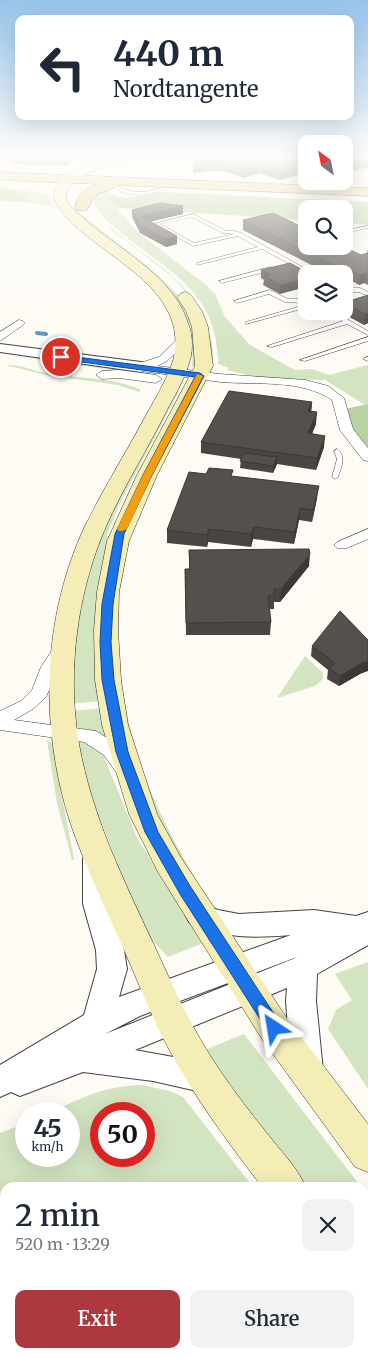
<!DOCTYPE html>
<meta charset="utf-8">
<style>
body{margin:0;font-family:Merriweather,serif;background:#f2f2f3;color:#1f2937;height:100vh;display:flex;flex-direction:column;font-size:19px;white-space:nowrap}
*{box-sizing:border-box;margin:0}
p{font-size:16px;color:#747a83}
.icon{flex:none;width:28px;height:28px;fill:none;stroke:currentColor;stroke-width:2;stroke-linecap:round;stroke-linejoin:round}
.map{position:relative;flex:1;overflow:hidden}
.details{position:absolute;left:0px;top:1182px;width:369px;height:176px;display:flex;flex-direction:column;background:#fff;border-radius:15px 15px 0 0;box-shadow:0 5px 20px #0002}
.details>*{flex:none}
.hud{position:absolute;left:15px;top:15px;width:339px;height:105px;border-radius:10px;box-shadow:0 5px 20px #0002;background:#fff;color:#1f2937;overflow:hidden}
.needle{width:32px;rotate:328deg}
.tools{position:absolute;left:298px;top:135px;display:grid;gap:10px}
.tools a{display:grid;place-items:center;width:55px;height:55px;border-radius:10px;background:#fff;box-shadow:0 5px 20px #0002;font-size:25px}
.speed{position:absolute;left:15px;top:1102px;display:flex;gap:10px;font-size:25px;font-weight:700;text-align:center}
.speed>*{display:grid;place-content:center;width:65px;height:65px;border-radius:50%;background:#fff;box-shadow:0 5px 20px #0002;line-height:1}
.speed small{font-size:12px;font-weight:400}
.speed .limit{border:8px solid #d22;background:#fff;color:#111}
.pin{position:absolute;display:grid;place-items:center;width:42px;height:42px;color:#fff;margin:-21px;border:2px solid #fff;border-radius:50%;box-shadow:0 1px 5px #0007}
.me{position:absolute;width:55px;margin:-28px;rotate:327deg;stroke-linejoin:round;filter:drop-shadow(0 0 4px #0008)}
.turn{display:flex;align-items:center;gap:18px;height:105px;padding:0 15px;font-size:22px}
.turn .icon{width:65px;height:65px;stroke-width:2.5}
.turn b{display:block;font-size:35px;line-height:42px}
.round{display:grid;place-items:center;flex:none;width:52px;height:52px;border-radius:10px;background:#f2f2f3}
.headline{display:flex;align-items:center;justify-content:space-between;height:85px;padding:0 15px}
h1{font-size:30px;font-weight:600;line-height:38px}
.action{display:flex;gap:10px;margin-top:auto;padding:10px 15px}
.action a{flex:1;height:58px;border-radius:10px;background:#ae383f;color:#fff;font-size:20px;font-weight:600;line-height:58px;text-align:center}
.action a+a{background:#f2f2f3;color:#1f2937}
.map>svg:first-child{display:block}
.green{fill:#d3e4c0;fill-rule:evenodd}
.forest{fill:#b8d3a1}
.water{fill:#bdddef;stroke:#4d91bc}
.lines{fill:none;stroke-linecap:round;stroke-linejoin:round}
.stream{stroke:#4d91bc;stroke-width:4}
.service-casing{stroke:#424242;stroke-width:1}
.minor-casing{stroke:#424242;stroke-width:1}
.tertiary-casing{stroke:#424242;stroke-width:2}
.secondary-casing{stroke:#313131;stroke-width:1}
.primary-casing{stroke:#202020;stroke-width:1}
.service{fill:#fff;fill-rule:evenodd}
.minor{fill:#fff;fill-rule:evenodd}
.tertiary{fill:#fff;fill-rule:evenodd}
.secondary{fill:#f5edb6;fill-rule:evenodd}
.primary{fill:#e7cb79;fill-rule:evenodd}
.wall{fill:#4a4542}
.shaded-wall{fill:#3c3836}
.building{fill:#56504d;stroke:#3c3836}
.route{fill:#1a73e8;stroke:#114b97}
.slow{fill:#f59e0b}
</style>
<div class="map">
<svg width="368" height="1358" viewBox="0 0 368 1358">
<rect width="100%" height="100%" fill="#fdfbf3"/>
<path class="green" d="M9,188L48,194L54,207L25,202L27,196Z
M66,189H68L67,200L70,205L158,275L178,295L192,319L198,363L194,367L192,366L193,341L190,325L171,295L88,225L65,201Z
M106,190L111,194L108,200L120,208L118,210L140,234L205,284L215,294L225,317L249,344L289,367L296,370L312,369L329,375L368,365V404L365,405L325,380L260,378L227,370L229,368L218,364V361L221,360L218,359C215,287 164,270 117,229C104,218 97,214 93,197Z
M104,224C114,228 123,238 132,245C167,271 202,294 211,340C212,347 215,356 212,362L192,298L171,276Z
M7,355L156,373L155,376Z
M6,365C20,364 31,370 45,373C77,379 111,376 141,390L139,392L118,385L46,375Z
M175,391H179L120,503L107,535L101,701L71,704L75,625L101,532Z
M305,656L323,673V679L315,686L277,698Z
M123,706L126,708C138,777 171,839 207,898L174,852L141,778Z
M103,708L110,739L74,726L72,711Z
M47,740L52,744L74,859L72,860L57,803Z
M78,740H81L103,754L137,838L203,943L168,957L149,937L126,887L103,826L86,791Z
M368,962V1089L328,1029L336,1010L352,1000L335,974Z
M244,1034L361,1187H303L202,1051Z
M142,1085L170,1091L183,1097L253,1187L5,1188V1354H364V1325L368,1329V1358H0V1133L26,1123V1156H69V1114H47C82,1098 102,1086 142,1085ZM101,1114H144V1156H101Z
M364,1191L368,1197V1263L364,1258Z"/>
<path class="forest" d="M0,187C10,188 18,190 27,196L25,202L0,201Z
M162,192L368,202V225L344,223V209H306V220L120,208L107,200L111,194L125,198Z
M368,404V451L349,425L345,409Z"/>
<path class="water" d="M5,1299V1354H227L230,1358H0V1300Z"/>
<g class="lines">
<path class="stream" d="M37,333L46,334"/>
<defs>
<path id="service" d="M115,185C134,195 145,193 165,187L167,188C152,196 126,199 113,186Z
M193,214L226,231H234L241,233L315,274H309L262,249L197,265V263L258,247L238,236L193,246L154,224ZM192,217L223,233L234,234L194,243L160,224Z
M368,226V228L344,233V231Z
M271,267L274,269L273,270L222,283L219,281Z
M344,288H360L368,292V296L359,292H344Z
M270,290L288,299H306L305,308L246,324V322L301,306L303,303L285,302L269,294L237,303L234,301Z
M325,311H333L368,331V335L347,324L272,347L267,346L343,321Z
M368,337V341L305,361L300,360Z
M368,357V361L363,359L364,358Z
M337,449C347,456 341,467 338,477L335,479L332,477L337,459L334,451Z"/>
<path id="minor" d="M19,320L23,321L25,323L23,325L0,341V332Z
M184,336L190,339L188,341L167,361L157,366L219,374L306,380L328,386L344,398L353,429L368,448V461L363,460L340,430L332,400C301,379 257,385 221,382C194,379 167,374 141,371L135,367L137,364L159,357L180,337Z
M119,370L156,375L162,379L156,383L119,378L102,379L96,375L102,371Z
M368,529V539L347,548H337L334,545L337,542Z
M63,642L69,643L71,647L59,667L46,697L33,709L14,720L96,731L118,745L133,767L130,772L123,774L116,772L104,755L84,742L0,730V711L21,701L32,690L41,667L57,643Z"/>
<path id="tertiary" d="M0,344L141,362L146,364L149,367L146,370L141,372L0,352Z
M96,849L105,852L109,859L111,904L124,950L127,969L119,997L291,935C254,938 223,939 189,922L185,914L189,906L199,903L218,910L239,914L314,910L356,916L368,912V945L317,974L316,1001L323,1071L318,1081L307,1085L296,1081L291,1071L286,1001L287,988L135,1050L206,1063L217,1068L222,1078L217,1088L206,1093L153,1081L83,1072L20,1096L11,1092L0,1097V1065L84,1015L97,969L96,950L83,904V859L87,852ZM297,957L293,959L105,1034L140,1016Z"/>
<path id="secondary" d="M113,158H130L128,160C106,167 82,172 67,190L66,200C72,210 82,216 90,224C124,252 174,278 188,323C192,333 193,345 191,356C187,374 177,392 168,408C145,455 115,499 97,549C75,611 68,679 79,744C92,816 123,879 154,945C174,988 192,1030 219,1069C235,1093 252,1115 270,1137C283,1154 298,1168 306,1188H263C230,1145 197,1101 171,1053C151,1017 137,978 120,941C102,901 84,863 70,822C39,725 42,618 85,526C105,485 129,448 150,408C159,392 169,375 174,357C176,346 176,335 173,324C157,269 79,246 54,200C51,173 92,163 113,158Z
M185,292L190,294L202,311L208,327L213,366L157,475L129,541L119,592L118,630L121,680L128,725L157,814L180,856L286,1017L368,1124V1172L355,1167L262,1039L158,872L129,814L102,725L95,680L94,630L97,592L107,541L137,475L195,366L192,327L186,311L177,297L180,294Z
M364,1257L368,1259V1302L364,1300Z"/>
<path id="primary" d="M0,172L368,188V196L114,185L113,189C93,194 96,194 87,210H77L75,207C77,194 86,188 98,184L0,180Z"/>
</defs>
<use href="#service" class="service-casing"/>
<use href="#minor" class="minor-casing"/>
<use href="#tertiary" class="tertiary-casing"/>
<use href="#secondary" class="secondary-casing"/>
<use href="#primary" class="primary-casing"/>
<use href="#service" class="service"/>
<use href="#minor" class="minor"/>
<use href="#tertiary" class="tertiary"/>
<use href="#secondary" class="secondary"/>
<use href="#primary" class="primary"/>
</g>
<path class="wall" d="M11,158H73L67,166L12,164Z
M306,158V178L297,175L279,180L260,173L243,178L224,171H206L193,173L195,159Z
M132,210L183,214L150,221L177,244L166,247L140,233L132,217Z
M243,220L361,255L367,253L368,249V285L364,283L359,285L352,281L346,283L344,281V274H329L243,230Z
M290,263L280,294L263,285L264,280L261,278V270Z
M368,295V323L364,325L342,313V311H344V302Z
M312,402L311,412L316,424L312,434L324,447L316,470L277,464L273,473L240,468L241,459L201,453V442Z
M233,477L317,498L312,522L299,520L294,544L253,539L251,547L208,542L207,547L167,543V530Z
M189,550L309,566L280,602H274V609H269L271,622L270,635H186L185,569H189Z
M312,646L360,674L339,686L327,679L328,670L311,656Z"/>
<path class="shaded-wall" d="M66,158H73L67,166Z
M368,159V167L344,174V166Z
M206,162V171L193,173V164Z
M261,165L260,173L243,178V169Z
M298,167L297,175L279,180L280,171Z
M183,206V214L141,224L140,216Z
M177,236V244L166,247L165,239Z
M353,271L352,281L346,283L347,272Z
M366,273L364,283L359,285L360,275Z
M306,279V287L280,294V285Z
M368,313V323L364,325L365,314Z
M312,402L311,414L308,411Z
M317,412L316,424L307,445L308,433Z
M325,436L324,447L316,470L317,458Z
M277,457V464L273,473V466Z
M319,486L317,498L312,522L313,510Z
M300,508L299,520L294,544L295,532Z
M254,527L253,539L251,547V534Z
M209,529L208,542L207,547V535Z
M310,554L309,566L280,602L281,589Z
M368,661V671L360,674L339,686L340,676L361,663Z"/>
<path class="building" d="M199,158H306V169L298,167L280,171L261,165L243,169L224,162H206L193,164L195,159Z
M344,158H368V159L344,166Z
M160,203L183,206L140,216L177,236L165,239L140,225L132,210Z
M273,213L306,229V246H342L361,255L368,253V274L366,273L360,275L353,271L347,272L243,220Z
M290,263L310,274H306V279L280,285L264,276L270,275L261,270Z
M368,295V313L365,314L344,303Z
M229,391L312,402L308,411L317,412L308,433L325,436L317,458L201,442Z
M244,453L277,457L273,466L240,461Z
M209,468L233,470L231,476L319,486L313,510L300,508L295,532L254,527L251,534L209,529L207,535L167,530L189,472L206,474Z
M309,549L310,554L281,589H274V596H268L271,622L186,623L185,569H190L189,550Z
M340,611L368,640V661L361,663L340,676L329,668L335,663L312,646Z"/>
<linearGradient id="sky" x2="0" y2="1"><stop stop-color="#97c4eb"/><stop offset="0.45" stop-color="#fefdfa"/><stop offset="1" stop-color="#fefdfa" stop-opacity="0"/></linearGradient>
<rect width="368" height="348" fill="url(#sky)"/>
<path class="route" d="M61,355L200,373L204,376L152,475L124,534L113,604L111,642L114,680L128,752L158,832L190,886L280,1023L282,1028L280,1033L274,1035L269,1033L180,894L145,832L116,752L102,680L100,642L102,604L115,534L143,475L195,377L59,359V356Z"/>
<path class="slow" d="M197,374L203,376L152,475L127,529L122,531H119L117,529L143,475Z"/>
</svg>
<div class="tools">
<a><svg class="needle" viewBox="-14 -14 28 28"><path d="M0-13l5 13h-10z" fill="#e53935"/><path d="M0 13l5-13h-10z" fill="#747a83"/></svg></a>
<a><svg class="icon" aria-label="search" viewBox="0 0 24 24"><circle cx="10" cy="10" r="6"/><path d="M15 15l6 6"/></svg></a>
<a><svg class="icon" aria-label="layers" viewBox="0 0 24 24"><path d="M12 4l9 5-9 5-9-5zM3 14l9 5 9-5"/></svg></a>
</div>
<div class="speed"><div>45<small>km/h</small></div><div class="limit">50</div></div>
<div class="pin" style="left:61px;top:357px;background:#d93025"><svg class="icon" aria-label="arrive" viewBox="0 0 24 24"><path d="M6 21V4h12l-3 4 3 4H6"/></svg></div>
<svg class="me" style="left:274px;top:1028px" viewBox="-20 -20 40 40"><path d="M0-17L14 15 0 8-14 15z" fill="#1a73e8" stroke="#fff" stroke-width="4"/></svg>
<div class="hud">
<div class="turn"><svg class="icon" aria-label="left" viewBox="0 0 24 24"><path d="M17 20v-9H6M10 6l-5 5 5 5"/></svg><div><b>440 m</b>Nordtangente</div></div>
</div>
<section class="details">
<div class="headline"><div><h1>2 min</h1><p>520 m · 13:29</p></div><a class="round"><svg class="icon" aria-label="close" viewBox="0 0 24 24"><path d="M6 6l12 12M18 6L6 18"/></svg></a></div>
<div class="action"><a>Exit</a><a>Share</a></div>
</section>
</div>
